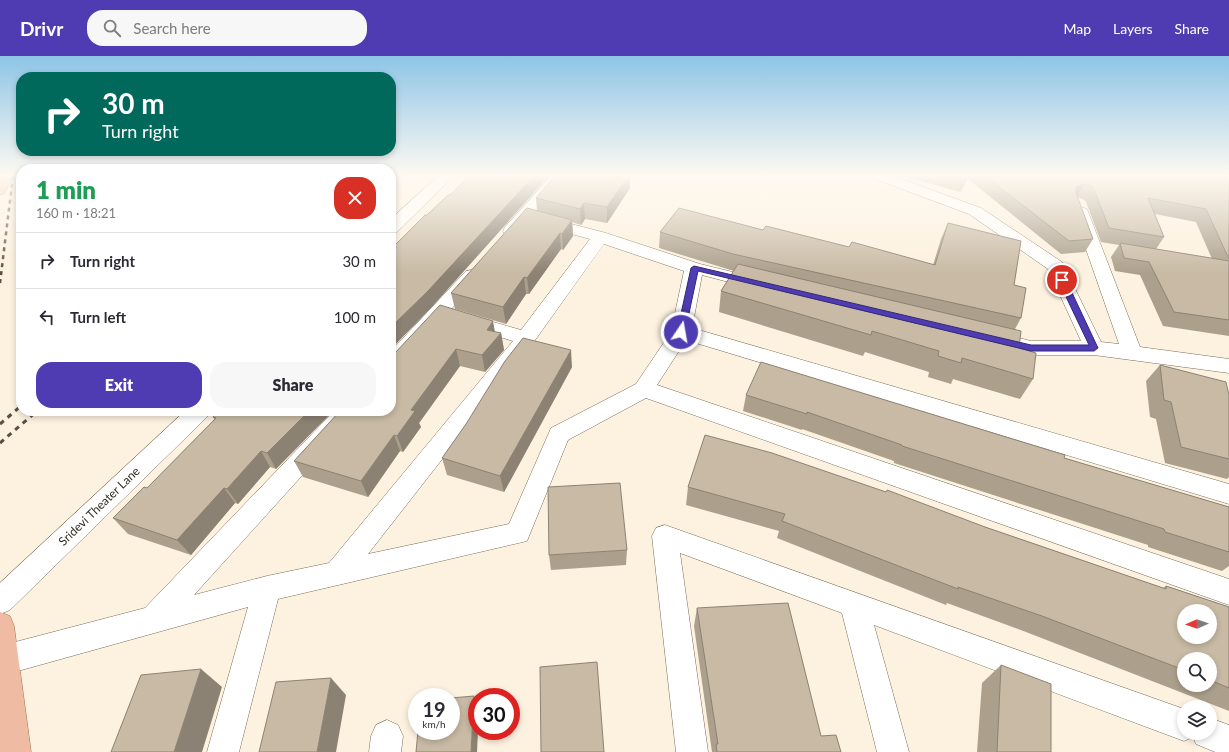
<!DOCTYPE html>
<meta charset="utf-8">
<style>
body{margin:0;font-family:Lato,sans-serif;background:#f7f7f7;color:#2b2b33;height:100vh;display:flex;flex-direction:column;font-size:15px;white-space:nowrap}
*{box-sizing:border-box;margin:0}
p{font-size:13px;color:#7c7c81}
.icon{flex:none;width:22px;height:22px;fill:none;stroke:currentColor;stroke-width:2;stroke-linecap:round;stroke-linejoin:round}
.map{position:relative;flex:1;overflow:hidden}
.details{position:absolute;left:16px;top:108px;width:380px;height:252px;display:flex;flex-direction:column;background:#fff;border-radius:16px;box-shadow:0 2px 6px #0003}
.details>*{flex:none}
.hud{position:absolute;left:16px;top:16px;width:380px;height:84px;border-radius:16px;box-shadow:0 2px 6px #0003;background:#00695c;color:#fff;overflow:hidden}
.needle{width:26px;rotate:268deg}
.fabs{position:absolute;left:1177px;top:548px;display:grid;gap:8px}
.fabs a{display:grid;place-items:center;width:40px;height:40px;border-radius:50%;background:#fff;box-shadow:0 2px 6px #0003;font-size:20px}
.speed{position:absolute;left:408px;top:632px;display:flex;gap:8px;font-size:20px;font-weight:700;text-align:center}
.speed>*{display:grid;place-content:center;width:52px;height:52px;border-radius:50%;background:#fff;box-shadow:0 2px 6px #0003;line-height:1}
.speed small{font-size:10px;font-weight:400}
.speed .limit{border:6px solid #d22;background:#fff;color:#111}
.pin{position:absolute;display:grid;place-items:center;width:34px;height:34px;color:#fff;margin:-17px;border:2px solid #fff;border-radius:50%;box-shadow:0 1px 4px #0007}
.me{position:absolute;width:44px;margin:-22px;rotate:12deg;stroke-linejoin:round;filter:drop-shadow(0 0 3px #0008)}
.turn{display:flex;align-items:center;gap:14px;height:84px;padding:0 20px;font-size:18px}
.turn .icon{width:52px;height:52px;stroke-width:2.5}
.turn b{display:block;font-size:28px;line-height:34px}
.round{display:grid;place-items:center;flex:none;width:42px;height:42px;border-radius:16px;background:#f7f7f7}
.headline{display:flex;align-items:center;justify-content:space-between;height:68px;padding:0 20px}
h1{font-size:24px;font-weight:800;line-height:30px;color:#1e9e55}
.action{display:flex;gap:8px;margin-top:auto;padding:8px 20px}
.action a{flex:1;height:46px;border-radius:16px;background:#4f3cb3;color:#fff;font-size:16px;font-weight:800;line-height:46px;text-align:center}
.action a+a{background:#f7f7f7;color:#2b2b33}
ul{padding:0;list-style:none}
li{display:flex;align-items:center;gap:12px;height:56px;padding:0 20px;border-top:1px solid #e1e1e2}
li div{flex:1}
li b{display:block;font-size:15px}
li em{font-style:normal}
header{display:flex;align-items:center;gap:24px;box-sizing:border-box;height:56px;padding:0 20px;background:#4f3cb3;color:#fff}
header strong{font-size:19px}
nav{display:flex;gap:22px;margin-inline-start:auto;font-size:14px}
.search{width:280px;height:36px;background:#f7f7f7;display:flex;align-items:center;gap:10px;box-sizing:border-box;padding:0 14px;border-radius:16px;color:#7c7c81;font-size:15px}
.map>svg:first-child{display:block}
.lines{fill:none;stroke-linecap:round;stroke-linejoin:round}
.minor-casing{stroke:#796d59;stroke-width:1}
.primary-casing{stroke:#a76d4f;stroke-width:1}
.minor{fill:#fff;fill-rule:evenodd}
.primary{fill:#efbca3;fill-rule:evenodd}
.rail-far1{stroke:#565045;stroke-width:2.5;stroke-dasharray:4 4;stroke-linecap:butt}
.rail{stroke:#565045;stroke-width:3;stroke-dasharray:5 5;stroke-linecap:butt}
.wall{fill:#aca08d;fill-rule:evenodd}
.shaded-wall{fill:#8c8273}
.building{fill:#c8baa4;stroke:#8c8273;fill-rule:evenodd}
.route{fill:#4f3cb3;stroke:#332774}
.labels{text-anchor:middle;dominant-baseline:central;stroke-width:3.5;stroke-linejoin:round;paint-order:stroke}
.street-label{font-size:12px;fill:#332e25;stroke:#fff}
</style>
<header>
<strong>Drivr</strong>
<div class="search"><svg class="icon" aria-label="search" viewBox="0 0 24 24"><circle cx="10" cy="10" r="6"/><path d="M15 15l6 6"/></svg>Search here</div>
<nav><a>Map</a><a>Layers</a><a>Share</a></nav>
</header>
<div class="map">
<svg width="1229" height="696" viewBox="0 0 1229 696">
<rect width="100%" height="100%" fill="#fdf1df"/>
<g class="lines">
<defs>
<path id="minor" d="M438,120H454L397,176L391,177V163Z
M551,120H567L517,179L511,180L505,179L503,175L505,171Z
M873,120H893L981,152L1062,206L1101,286L1119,288L1073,156L1075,153L1081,151L1087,153L1140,291L1229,303V317L1094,299H1031L984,287L981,282L984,277L991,275L1031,285H1081L1048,213L969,158L875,123Z
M544,161L606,177L700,208L765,224L768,228L765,232L759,234L702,219L692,272L1229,428V448L686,284L657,329L1229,523V549L646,342L568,384L527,485L278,543L239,696H207L248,551L0,620V590L145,552L334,355H358L355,361L194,539L267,520L329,507L513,285L458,268L455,264L458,260L465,258L521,274L590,183L538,169L536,166L538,163ZM604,188L684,215L671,276L636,328L551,372L509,468L368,498L533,287Z
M472,214L478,215L481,219L478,223L398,313L391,315V295L466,215Z
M185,355H210L207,361L10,554L0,558V527Z
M665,469L1184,653V677H1210V662L1229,669V696H1215L1196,688L1193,681L1184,685L874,569L909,696H877L842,557L680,497L708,696H676L652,480L656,472Z
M387,664L398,669L403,680L401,696H369L371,680L376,669Z"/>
<path id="primary" d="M0,120H13L5,137L0,139Z
M0,556L10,560L14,570L31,696H0Z"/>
</defs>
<use href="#minor" class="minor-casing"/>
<use href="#primary" class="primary-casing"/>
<use href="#minor" class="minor"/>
<use href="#primary" class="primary"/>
<path class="rail-far1" d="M0,227L13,120"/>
<path class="rail" d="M0,368L21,350
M0,387L37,355"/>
</g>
<path class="wall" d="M903,120H1229V280L1163,270L1140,219L1115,215L1111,201L1119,189L1101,186L1086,146L1083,143L1077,141L1093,183L1085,196L1061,198L968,123L960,136ZM1155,158L1196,166L1212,203L1156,193L1164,181Z
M630,132L607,167L585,163L581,169L572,166L573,180L563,194L561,193L529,238H526L506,268L455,253L451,237L537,155L536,142Z
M948,167L1014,229L1021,262L1015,273L1019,292L1033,323L1020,343L953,323L951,328L928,321L929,316L865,296L863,300L719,256L721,235L734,215L659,192L660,176L763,174L933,209L941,183Z
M495,276L501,277L504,294L485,316L460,310L419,367L421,371L403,396L400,395L368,441L303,421L294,405L340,355L391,298Z
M1160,309L1229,339V421L1227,423L1165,407L1156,363L1150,361L1146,325Z
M572,311L504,436L447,419L442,402Z
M746,339L1064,402L1229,451V510L1222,515L1148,491V489L894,407V405L802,373V374L743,355Z
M333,355L276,413L270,411L238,448L235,447L191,499L128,478L113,462L147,432L215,364L213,361Z
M688,431L985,471L1163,532L1166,530L1229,551V655L1026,576L947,547L946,549L777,482L779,475L686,449ZM1184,603H1210V629H1184Z
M627,494L626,509L551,514L549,499Z
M697,552L821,680L841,696H712L694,570Z
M1001,609L1051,696H977L982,627Z"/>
<path class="shaded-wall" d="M534,120H549L431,252L391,293V271Z
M628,120H630V132L607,167V151Z
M967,120H969L960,136L966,123Z
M1084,128L1077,141L1070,143L1077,130Z
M584,147L585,163L581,169L580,153Z
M572,164L573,180L563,194L562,178Z
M560,177L561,193L529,238L527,222Z
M524,221L526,238L506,268L503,251Z
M493,265L496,282L487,274Z
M501,277L504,294L485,316L482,299Z
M456,293L460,310L419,367L421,371L403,396L397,380L411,354Z
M571,294L572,311L504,436L500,420Z
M309,355H333L276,413L267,397Z
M394,379L400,395L368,441L361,425Z
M261,395L270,411L238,448L227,433Z
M224,432L235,447L191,499L177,484Z
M201,613L222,631L202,696H174Z
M331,622L346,639L336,696H317Z
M474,640L477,647V675H478L477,696H471Z"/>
<path class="building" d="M469,120H534L427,236L391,271V193L425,159H427L448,139H450Z
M555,120H628L607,151L584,147L580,153L536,142Z
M955,120H967L966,123Z
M985,120H1229V203L1206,153L1148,142L1164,181L1109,172L1094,133L1091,130L1084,128L1077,130L1075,134L1093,183L1069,185Z
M527,152L572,164L562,178L560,177L527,222L524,221L503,251L451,237Z
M679,152L763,174L766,170L849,191L852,186L935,209L948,167L1021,185L1014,229L1026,232L1021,262L733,198L660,176Z
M1120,187L1229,205V264L1174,256L1149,206L1124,202Z
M738,208L1021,275L1019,292L1036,297L1033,323L962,302L961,307L938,300L939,295L872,275L871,279L721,235Z
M440,249L493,265L487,274L501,277L482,299L456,293L411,354L415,355L397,380L394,379L361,425L294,405L340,355H391V298H394Z
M523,282L571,294L500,420L442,402L466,368L505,305Z
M761,306L1065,399L1064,402L1229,451V496L1165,476L1164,473L902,390V389L807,356V358L746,339Z
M1160,309L1226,326L1229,339V403L1181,391L1171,346L1164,344Z
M219,355H309L267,397L261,395L227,433L224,432L177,484L113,462L144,431L147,432L216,362L213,361Z
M705,379L772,397L886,436L887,434L985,471L1166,533V530L1229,551V632L1210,624V603H1184V614L1042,560L958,531V533L782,465L785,458L688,431ZM1184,555H1210V581H1184Z
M620,427L627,494L549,499L548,431Z
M788,547L821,680L836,679L841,696H717L716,688H718L697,552Z
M597,606L604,696H541L540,611Z
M1001,609L1051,628V696H997Z
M201,613L174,696H111L141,619Z
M331,622L317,696H259L276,626Z
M474,640L471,696H416L418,675H451V642Z"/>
<linearGradient id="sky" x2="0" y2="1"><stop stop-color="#8dc5e7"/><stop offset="0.55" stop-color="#fef9f1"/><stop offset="1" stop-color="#fef9f1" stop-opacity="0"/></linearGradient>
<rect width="1229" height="217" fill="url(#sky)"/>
<path class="route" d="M694,210L1031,289H1089L1058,224L1062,221L1066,224L1098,292L1094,295H1031L698,215L685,276L681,278L677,276L691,212Z"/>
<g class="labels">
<g class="street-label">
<text transform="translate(99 450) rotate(-44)">Sridevi Theater Lane</text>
</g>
</g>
</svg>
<div class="fabs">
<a><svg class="needle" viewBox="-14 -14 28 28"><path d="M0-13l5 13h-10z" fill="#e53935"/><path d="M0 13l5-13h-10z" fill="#7c7c81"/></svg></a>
<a><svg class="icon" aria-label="search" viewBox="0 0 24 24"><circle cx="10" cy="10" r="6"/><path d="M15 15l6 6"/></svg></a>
<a><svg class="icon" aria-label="layers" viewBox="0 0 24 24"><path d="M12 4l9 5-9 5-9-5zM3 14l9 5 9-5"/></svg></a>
</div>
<div class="speed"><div>19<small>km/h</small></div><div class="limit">30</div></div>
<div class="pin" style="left:1062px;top:224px;background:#d93025"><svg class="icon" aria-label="arrive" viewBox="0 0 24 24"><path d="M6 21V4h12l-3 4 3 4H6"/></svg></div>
<svg class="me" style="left:681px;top:276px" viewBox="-20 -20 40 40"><circle r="17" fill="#4f3cb3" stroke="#fff" stroke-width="3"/><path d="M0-11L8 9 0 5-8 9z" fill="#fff"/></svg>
<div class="hud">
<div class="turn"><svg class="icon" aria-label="right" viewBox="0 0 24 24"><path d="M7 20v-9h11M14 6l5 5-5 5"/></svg><div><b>30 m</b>Turn right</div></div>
</div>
<section class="details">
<div class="headline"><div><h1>1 min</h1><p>160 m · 18:21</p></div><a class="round" style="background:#d93025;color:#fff"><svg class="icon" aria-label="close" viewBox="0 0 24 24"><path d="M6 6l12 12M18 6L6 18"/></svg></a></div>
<ul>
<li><svg class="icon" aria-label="right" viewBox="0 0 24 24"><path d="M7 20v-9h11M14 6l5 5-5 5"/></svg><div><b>Turn right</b></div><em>30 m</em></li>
<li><svg class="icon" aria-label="left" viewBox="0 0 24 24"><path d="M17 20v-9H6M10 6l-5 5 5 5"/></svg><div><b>Turn left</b></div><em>100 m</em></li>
</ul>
<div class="action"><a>Exit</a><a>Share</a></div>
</section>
</div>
